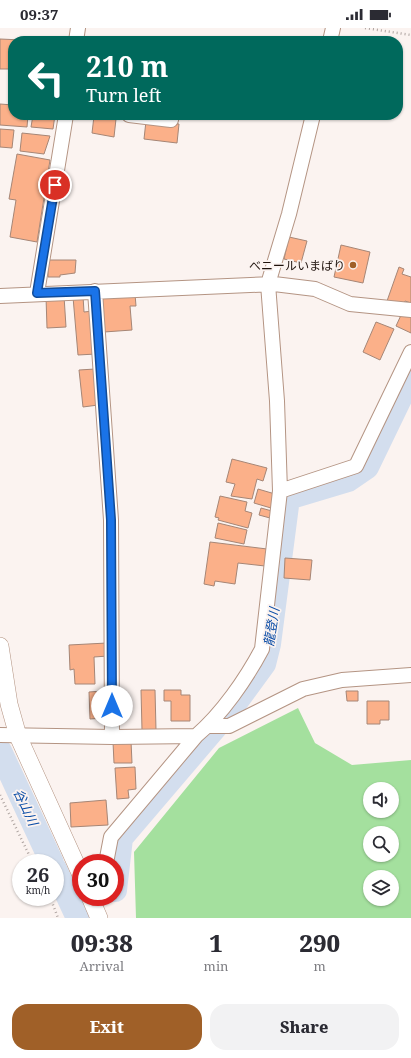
<!DOCTYPE html>
<meta charset="utf-8">
<style>
body{margin:0;font-family:"Noto Serif","Noto Sans JP",serif;background:#f2f2f3;color:#2b2b33;height:100vh;display:flex;flex-direction:column;font-size:15px;white-space:nowrap}
*{box-sizing:border-box;margin:0}
p{font-size:13px;color:#7c7c81}
.icon{flex:none;width:22px;height:22px;fill:none;stroke:currentColor;stroke-width:2;stroke-linecap:round;stroke-linejoin:round}
.map{position:relative;height:890px;overflow:hidden}
.drawer{display:flex;flex-direction:column;background:#fff;flex:1}
.drawer>*{flex:none}
.top-card{position:absolute;left:8px;top:8px;width:395px;height:84px;border-radius:16px;box-shadow:0 1px 3px #0004;background:#00695c;color:#fff;overflow:hidden}
.fabs{position:absolute;left:363px;top:754px;display:grid;gap:8px}
.fabs a{display:grid;place-items:center;width:36px;height:36px;border-radius:50%;background:#fff;box-shadow:0 1px 3px #0004;font-size:20px}
.speed{position:absolute;left:12px;top:826px;display:flex;gap:8px;font-size:20px;font-weight:700;text-align:center}
.speed>*{display:grid;place-content:center;width:52px;height:52px;border-radius:50%;background:#fff;box-shadow:0 1px 3px #0004;line-height:1}
.speed small{font-size:10px;font-weight:400}
.speed .limit{border:6px solid #d22;background:#fff;color:#111}
.pin{position:absolute;display:grid;place-items:center;width:34px;height:34px;color:#fff;margin:-17px;border:2px solid #fff;border-radius:50%;box-shadow:0 1px 4px #0007}
.me{position:absolute;width:44px;margin:-22px;rotate:0deg;stroke-linejoin:round;filter:drop-shadow(0 0 3px #0008)}
.turn{display:flex;align-items:center;gap:14px;height:84px;padding:0 12px;font-size:18px}
.turn .icon{width:52px;height:52px;stroke-width:2.5}
.turn b{display:block;font-size:28px;line-height:34px}
.eta{display:flex;justify-content:space-evenly;align-items:center;height:68px;text-align:center}
.eta b{font-size:24px;font-weight:800;line-height:28px}
.primary-button{display:flex;gap:8px;margin-top:auto;padding:8px 12px}
.primary-button a{flex:1;height:46px;border-radius:16px;background:#a06028;color:#fff;font-size:16px;font-weight:800;line-height:46px;text-align:center}
.primary-button a+a{background:#f2f2f3;color:#2b2b33}
.status{display:flex;justify-content:space-between;align-items:center;height:28px;padding:0 20px;background:#fff;direction:ltr}
.status svg{height:11px;fill:currentColor}
.map>svg:first-child{display:block}
.green{fill:#a4e09e;fill-rule:evenodd}
.lines{fill:none;stroke-linecap:round;stroke-linejoin:round}
.river{stroke:#d3deee;stroke-width:24}
.building{fill:#fbb089;stroke:#a68676}
.minor-casing{stroke:#b49483;stroke-width:16}
.tertiary-casing{stroke:#b49483;stroke-width:18}
.path{stroke:#aea4a0;stroke-width:2.5;stroke-dasharray:1 3;stroke-linecap:butt}
.minor{stroke:#fff;stroke-width:14}
.tertiary{stroke:#fff;stroke-width:17}
.route-casing{stroke:#114b97;stroke-width:10}
.route{stroke:#1a73e8;stroke-width:7}
.poi-dot{fill:#a06028;stroke:#fbf3f0;stroke-width:1.5}
.labels{text-anchor:middle;dominant-baseline:central;stroke-width:3.5;stroke-linejoin:round;paint-order:stroke}
.poi-label{font-size:12px;fill:#1e120c;stroke:#fbf3f0;text-anchor:end}
.water-label{font-size:13px;font-style:italic;fill:#0a4da7;stroke:#fbf3f0}
</style>
<div class="status"><b>09:37</b><svg viewBox="0 0 49 12"><path d="M0 12V9h3v3zM5 12V6h3v6zM10 12V3h3v9zM15 12V0h3v12zM26 1h20v11H26zM47 4h2v5h-2z"/></svg></div>
<div class="map">
<svg width="411" height="890" viewBox="0 0 411 890">
<rect width="100%" height="100%" fill="#fbf3f0"/>
<path class="green" d="M298,680L315,715L352,737L411,732V890H136L134,824L219,720ZM370,761H392V783H370ZM370,805H392V827H370ZM370,849H392V871H370Z"/>
<g class="lines">
<path class="river" d="M0,723L52,835
M55,841L78,890
M115,862L121,810L231,681L264,636L269,616L288,470L348,452L367,439L411,348"/>
</g>
<path class="building" d="M0,11L22,12L13,13V41H0Z
M0,76L13,77V87H28L27,99L0,97Z
M33,87H55L53,101L31,99Z
M94,88L116,91L114,109L92,105Z
M146,93L179,96L177,115L144,111Z
M0,101L14,102L12,120L0,119Z
M22,105L50,108L44,126L20,123Z
M17,126L50,132L37,214L10,209L16,172L9,171Z
M289,209L307,213L301,235L284,231Z
M341,217L370,224L363,255L334,249Z
M48,232H76L75,245L60,247V249H48Z
M399,239L404,241L402,246L411,249V275L405,273L403,278L387,273Z
M135,266L136,278H130L132,302L104,304L102,269Z
M64,268L66,299L47,300L46,269Z
M83,268L84,284L93,283L96,326L78,327L73,269Z
M402,285L411,286V305L396,298Z
M376,294L394,301L380,332L363,324Z
M95,341L98,377L83,379L79,342Z
M232,431L267,440L263,453L257,451L252,471L231,468L235,456L226,454Z
M258,461L275,466L271,480L254,475Z
M220,468L247,474L245,483L252,485L248,500L218,492L219,490L215,489Z
M261,480L272,483L270,490L259,487Z
M218,495L247,502L244,516L215,510Z
M210,514L267,521L265,538L238,535L235,556L215,553L214,558L204,556Z
M285,530L312,532L310,552L284,550Z
M107,615L108,628L94,629L95,656H75L74,641L70,642L69,617Z
M141,662H155L156,702H142Z
M164,662H181V667H190V693H171V673H164Z
M103,663L104,690L90,691L89,664Z
M346,663H358V673H347Z
M367,673H389V692H380V696H367Z
M131,713L132,735H114L113,714Z
M135,739L136,761L128,762L129,770L117,771L115,740Z
M106,772L108,797L71,799L70,775Z"/>
<g class="lines">
<defs>
<path id="minor" d="M76,13L78,0
M330,13L333,0
M129,87L171,92
M95,263L111,492L112,709
M37,265L66,87
M0,268L274,256L315,261L350,276L411,282
M280,463L277,373L268,256L289,186L313,87
M209,698H229L303,661L342,652L411,647
M0,707L112,709L196,708
M106,835L111,809L196,708C222,686 246,651 262,621L280,463L356,438L411,324"/>
<path id="tertiary" d="M0,618L9,676L18,708L81,847
M90,869L99,890"/>
</defs>
<use href="#minor" class="minor-casing"/>
<use href="#tertiary" class="tertiary-casing"/>
<path class="path" d="M365,0L411,7
M0,767L33,835
M50,869L58,890"/>
<use href="#minor" class="minor"/>
<use href="#tertiary" class="tertiary"/>
</g>
<g class="lines">
<defs>
<path id="route" d="M55,157L37,265L95,263L111,492L112,678"/>
</defs>
<use href="#route" class="route-casing"/>
<use href="#route" class="route"/>
</g>
<circle class="poi-dot" cx="353" cy="237" r="4"/>
<g class="labels">
<g class="poi-label">
<text x="345" y="237">べニールいまばり</text>
</g>
<g class="water-label">
<text transform="translate(271 599) rotate(-81)">龍登川</text>
<text transform="translate(26 779) rotate(65)">谷山川</text>
</g>
</g>
</svg>
<div class="fabs">
<a><svg class="icon" aria-label="sound" viewBox="0 0 24 24"><path d="M4 9h4l5-4v14l-5-4H4zM17 9q2 3 0 6"/></svg></a>
<a><svg class="icon" aria-label="search" viewBox="0 0 24 24"><circle cx="10" cy="10" r="6"/><path d="M15 15l6 6"/></svg></a>
<a><svg class="icon" aria-label="layers" viewBox="0 0 24 24"><path d="M12 4l9 5-9 5-9-5zM3 14l9 5 9-5"/></svg></a>
</div>
<div class="speed"><div>26<small>km/h</small></div><div class="limit">30</div></div>
<div class="pin" style="left:55px;top:157px;background:#d93025"><svg class="icon" aria-label="arrive" viewBox="0 0 24 24"><path d="M6 21V4h12l-3 4 3 4H6"/></svg></div>
<svg class="me" style="left:112px;top:678px" viewBox="-20 -20 40 40"><circle r="19" fill="#fff"/><path d="M0-13L10 11 0 6-10 11z" fill="#1a73e8"/></svg>
<div class="top-card">
<div class="turn"><svg class="icon" aria-label="left" viewBox="0 0 24 24"><path d="M17 20v-9H6M10 6l-5 5 5 5"/></svg><div><b>210 m</b>Turn left</div></div>
</div>
</div>
<section class="drawer">
<div class="eta">
<div><b>09:38</b><p>Arrival</p></div>
<div><b>1</b><p>min</p></div>
<div><b>290</b><p>m</p></div>
</div>
<div class="primary-button"><a>Exit</a><a>Share</a></div>
</section>
